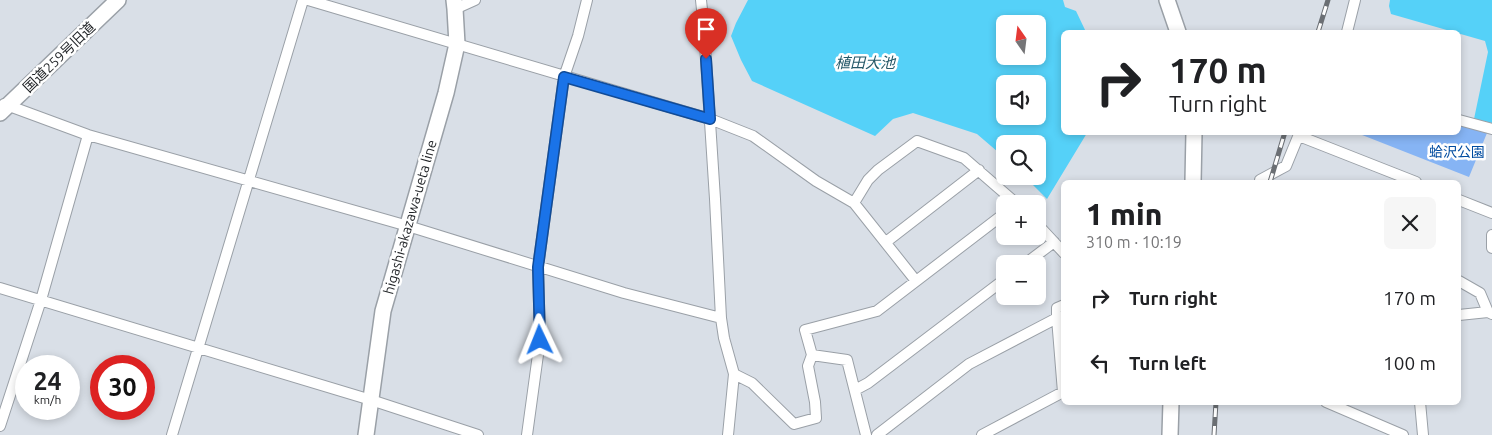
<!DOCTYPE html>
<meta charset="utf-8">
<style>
body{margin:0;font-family:Ubuntu,"Noto Sans JP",sans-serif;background:#f6f6f6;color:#202124;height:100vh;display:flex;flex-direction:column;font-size:19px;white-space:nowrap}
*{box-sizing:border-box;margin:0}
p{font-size:16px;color:#757577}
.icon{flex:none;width:28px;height:28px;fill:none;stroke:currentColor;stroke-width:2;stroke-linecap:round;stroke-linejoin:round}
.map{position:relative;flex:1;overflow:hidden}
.panel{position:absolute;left:1061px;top:180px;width:400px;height:225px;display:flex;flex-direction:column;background:#fff;border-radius:8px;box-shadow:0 2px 8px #0003}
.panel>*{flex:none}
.banner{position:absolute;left:1061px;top:30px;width:400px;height:105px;border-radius:8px;box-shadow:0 2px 8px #0003;background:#fff;color:#202124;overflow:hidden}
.needle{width:32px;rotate:346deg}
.fabs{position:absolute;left:996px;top:15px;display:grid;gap:10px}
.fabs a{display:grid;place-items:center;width:50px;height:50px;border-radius:8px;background:#fff;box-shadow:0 2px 8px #0003;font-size:25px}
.speed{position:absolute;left:15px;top:355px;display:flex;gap:10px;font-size:25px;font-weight:700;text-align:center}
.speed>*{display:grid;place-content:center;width:65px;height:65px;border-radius:50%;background:#fff;box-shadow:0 2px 8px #0003;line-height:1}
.speed small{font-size:12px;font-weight:400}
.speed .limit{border:8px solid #d22;background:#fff;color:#111}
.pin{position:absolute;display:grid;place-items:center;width:42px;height:42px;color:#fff;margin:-51px -21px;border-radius:50% 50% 50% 0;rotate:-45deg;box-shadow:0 0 5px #0007}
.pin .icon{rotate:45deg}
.me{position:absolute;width:55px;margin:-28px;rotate:358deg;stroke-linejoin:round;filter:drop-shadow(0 0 4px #0008)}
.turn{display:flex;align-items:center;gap:18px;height:105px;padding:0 25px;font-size:22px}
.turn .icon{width:65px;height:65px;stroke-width:2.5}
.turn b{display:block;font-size:35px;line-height:42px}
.round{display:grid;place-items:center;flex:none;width:52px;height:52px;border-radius:8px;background:#f6f6f6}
.headline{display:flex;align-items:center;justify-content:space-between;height:85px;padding:0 25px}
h1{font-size:30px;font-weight:800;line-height:38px}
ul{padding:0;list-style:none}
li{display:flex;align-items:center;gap:15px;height:65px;padding:0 25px}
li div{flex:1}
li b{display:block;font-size:19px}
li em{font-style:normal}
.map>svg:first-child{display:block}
.green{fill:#86b4f4}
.water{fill:#55d1f8;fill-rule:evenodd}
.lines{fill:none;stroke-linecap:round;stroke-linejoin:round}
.street-casing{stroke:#9aa0a7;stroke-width:12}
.secondary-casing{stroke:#9aa0a7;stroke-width:18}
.street{stroke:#fff;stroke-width:10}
.secondary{stroke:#fff;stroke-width:15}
.rail-casing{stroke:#6b6f74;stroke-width:5}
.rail{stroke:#fff;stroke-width:3;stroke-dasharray:9;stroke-linecap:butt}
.route-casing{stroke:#114b97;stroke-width:12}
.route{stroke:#1a73e8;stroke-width:9}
.labels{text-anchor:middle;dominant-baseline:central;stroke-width:5;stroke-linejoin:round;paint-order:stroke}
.street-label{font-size:14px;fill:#1f2225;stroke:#fff}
.park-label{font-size:14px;fill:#004ca0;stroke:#fff}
.water-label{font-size:15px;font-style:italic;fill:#265969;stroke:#fff}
</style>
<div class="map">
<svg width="1492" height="435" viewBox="0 0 1492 435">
<rect width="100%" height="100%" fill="#d9dfe7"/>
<path class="green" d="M1459,125L1487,133L1469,177L1357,133L1459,132Z"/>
<path class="water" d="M748,0H1063L1065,7L1076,11L1086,32H1064V132L1087,133L1047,199L1024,176H1038V144H1005V158L977,134L913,113L893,119L875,136L752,81L741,60L731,36L736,23ZM1005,24H1038V56H1005ZM1005,84H1038V116H1005Z
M1390,0H1492V123L1474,119L1488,52L1485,41L1391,14L1389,6Z"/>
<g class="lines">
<defs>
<path id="street" d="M308,0L710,119L753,136L816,181L854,203L916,281
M701,0L704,29L715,199L721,318L724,338L734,374L728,435
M455,9L475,0
M1347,32L1355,0
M4,104L88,135L408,226L624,293L721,318
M1459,120L1492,129
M1299,136L1416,182
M1260,182V180L1286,166L1300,132
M1459,200L1492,213
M854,203L868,180L878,170L917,141L964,158L1017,204
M1038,225L1064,253
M1492,235V248
M886,242L979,170
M1025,264L1054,242
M1459,281L1480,293L1488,312L1492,314
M0,288L371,400L478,435
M1459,315L1488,312
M812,355L847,360L866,435
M734,374L752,383L794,424L816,418L815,402L808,366L812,355L805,330L877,311L1005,213
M855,390L868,383L1005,279
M1326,402L1403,435
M1420,402L1423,435
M0,426L41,300L88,135
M172,435L303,0
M527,435L540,340L538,267L564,77L578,36L587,0
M877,435L969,364L1057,318
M982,435L1063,392L1057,318V308L1064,305"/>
<path id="secondary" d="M1167,0L1178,32
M0,113L118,0
M1193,182L1194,132
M366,435L383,311L446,93L457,44L455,9L454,0
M1170,435L1171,402"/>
</defs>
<use href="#street" class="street-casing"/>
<use href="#secondary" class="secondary-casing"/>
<use href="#street" class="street"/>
<use href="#secondary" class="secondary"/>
<defs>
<path id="rail" d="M1318,32L1328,0
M1270,182L1285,132
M1214,435L1216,402"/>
</defs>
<use href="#rail" class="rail-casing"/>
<use href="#rail" class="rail"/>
</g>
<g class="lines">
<defs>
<path id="route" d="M540,340L538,267L564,77L710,119L706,59"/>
</defs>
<use href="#route" class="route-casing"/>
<use href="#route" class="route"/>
</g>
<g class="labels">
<g class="street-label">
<text transform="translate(59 57) rotate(-44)">国道259号旧道</text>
<text transform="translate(410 217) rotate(-74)">higashi-akazawa-ueta line</text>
</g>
<g class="park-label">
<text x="1457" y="152">蛤沢公園</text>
</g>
<g class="water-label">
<text x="865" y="62">植田大池</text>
</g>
</g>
</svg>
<div class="fabs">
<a><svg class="needle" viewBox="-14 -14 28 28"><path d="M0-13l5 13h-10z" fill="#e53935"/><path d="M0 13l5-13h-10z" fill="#757577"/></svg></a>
<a><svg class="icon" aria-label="sound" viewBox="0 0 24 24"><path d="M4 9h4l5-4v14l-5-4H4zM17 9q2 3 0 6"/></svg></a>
<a><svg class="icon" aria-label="search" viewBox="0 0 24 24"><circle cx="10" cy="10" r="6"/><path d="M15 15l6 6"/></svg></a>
<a>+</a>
<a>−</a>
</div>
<div class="speed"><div>24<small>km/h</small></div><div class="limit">30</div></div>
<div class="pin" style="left:706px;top:59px;background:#d93025"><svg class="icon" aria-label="arrive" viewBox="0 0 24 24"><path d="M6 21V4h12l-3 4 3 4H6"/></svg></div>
<svg class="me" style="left:540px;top:340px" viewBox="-20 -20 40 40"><path d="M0-17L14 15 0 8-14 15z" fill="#1a73e8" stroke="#fff" stroke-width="4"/></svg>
<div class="banner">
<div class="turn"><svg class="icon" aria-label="right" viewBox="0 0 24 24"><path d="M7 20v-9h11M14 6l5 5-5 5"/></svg><div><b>170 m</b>Turn right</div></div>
</div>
<section class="panel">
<div class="headline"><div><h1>1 min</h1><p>310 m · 10:19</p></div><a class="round"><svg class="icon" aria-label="close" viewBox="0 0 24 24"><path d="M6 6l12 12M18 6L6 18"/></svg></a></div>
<ul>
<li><svg class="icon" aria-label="right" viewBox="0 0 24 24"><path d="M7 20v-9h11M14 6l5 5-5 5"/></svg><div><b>Turn right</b></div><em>170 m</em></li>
<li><svg class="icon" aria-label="left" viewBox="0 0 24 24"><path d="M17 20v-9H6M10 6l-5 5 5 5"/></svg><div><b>Turn left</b></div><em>100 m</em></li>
</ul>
</section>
</div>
